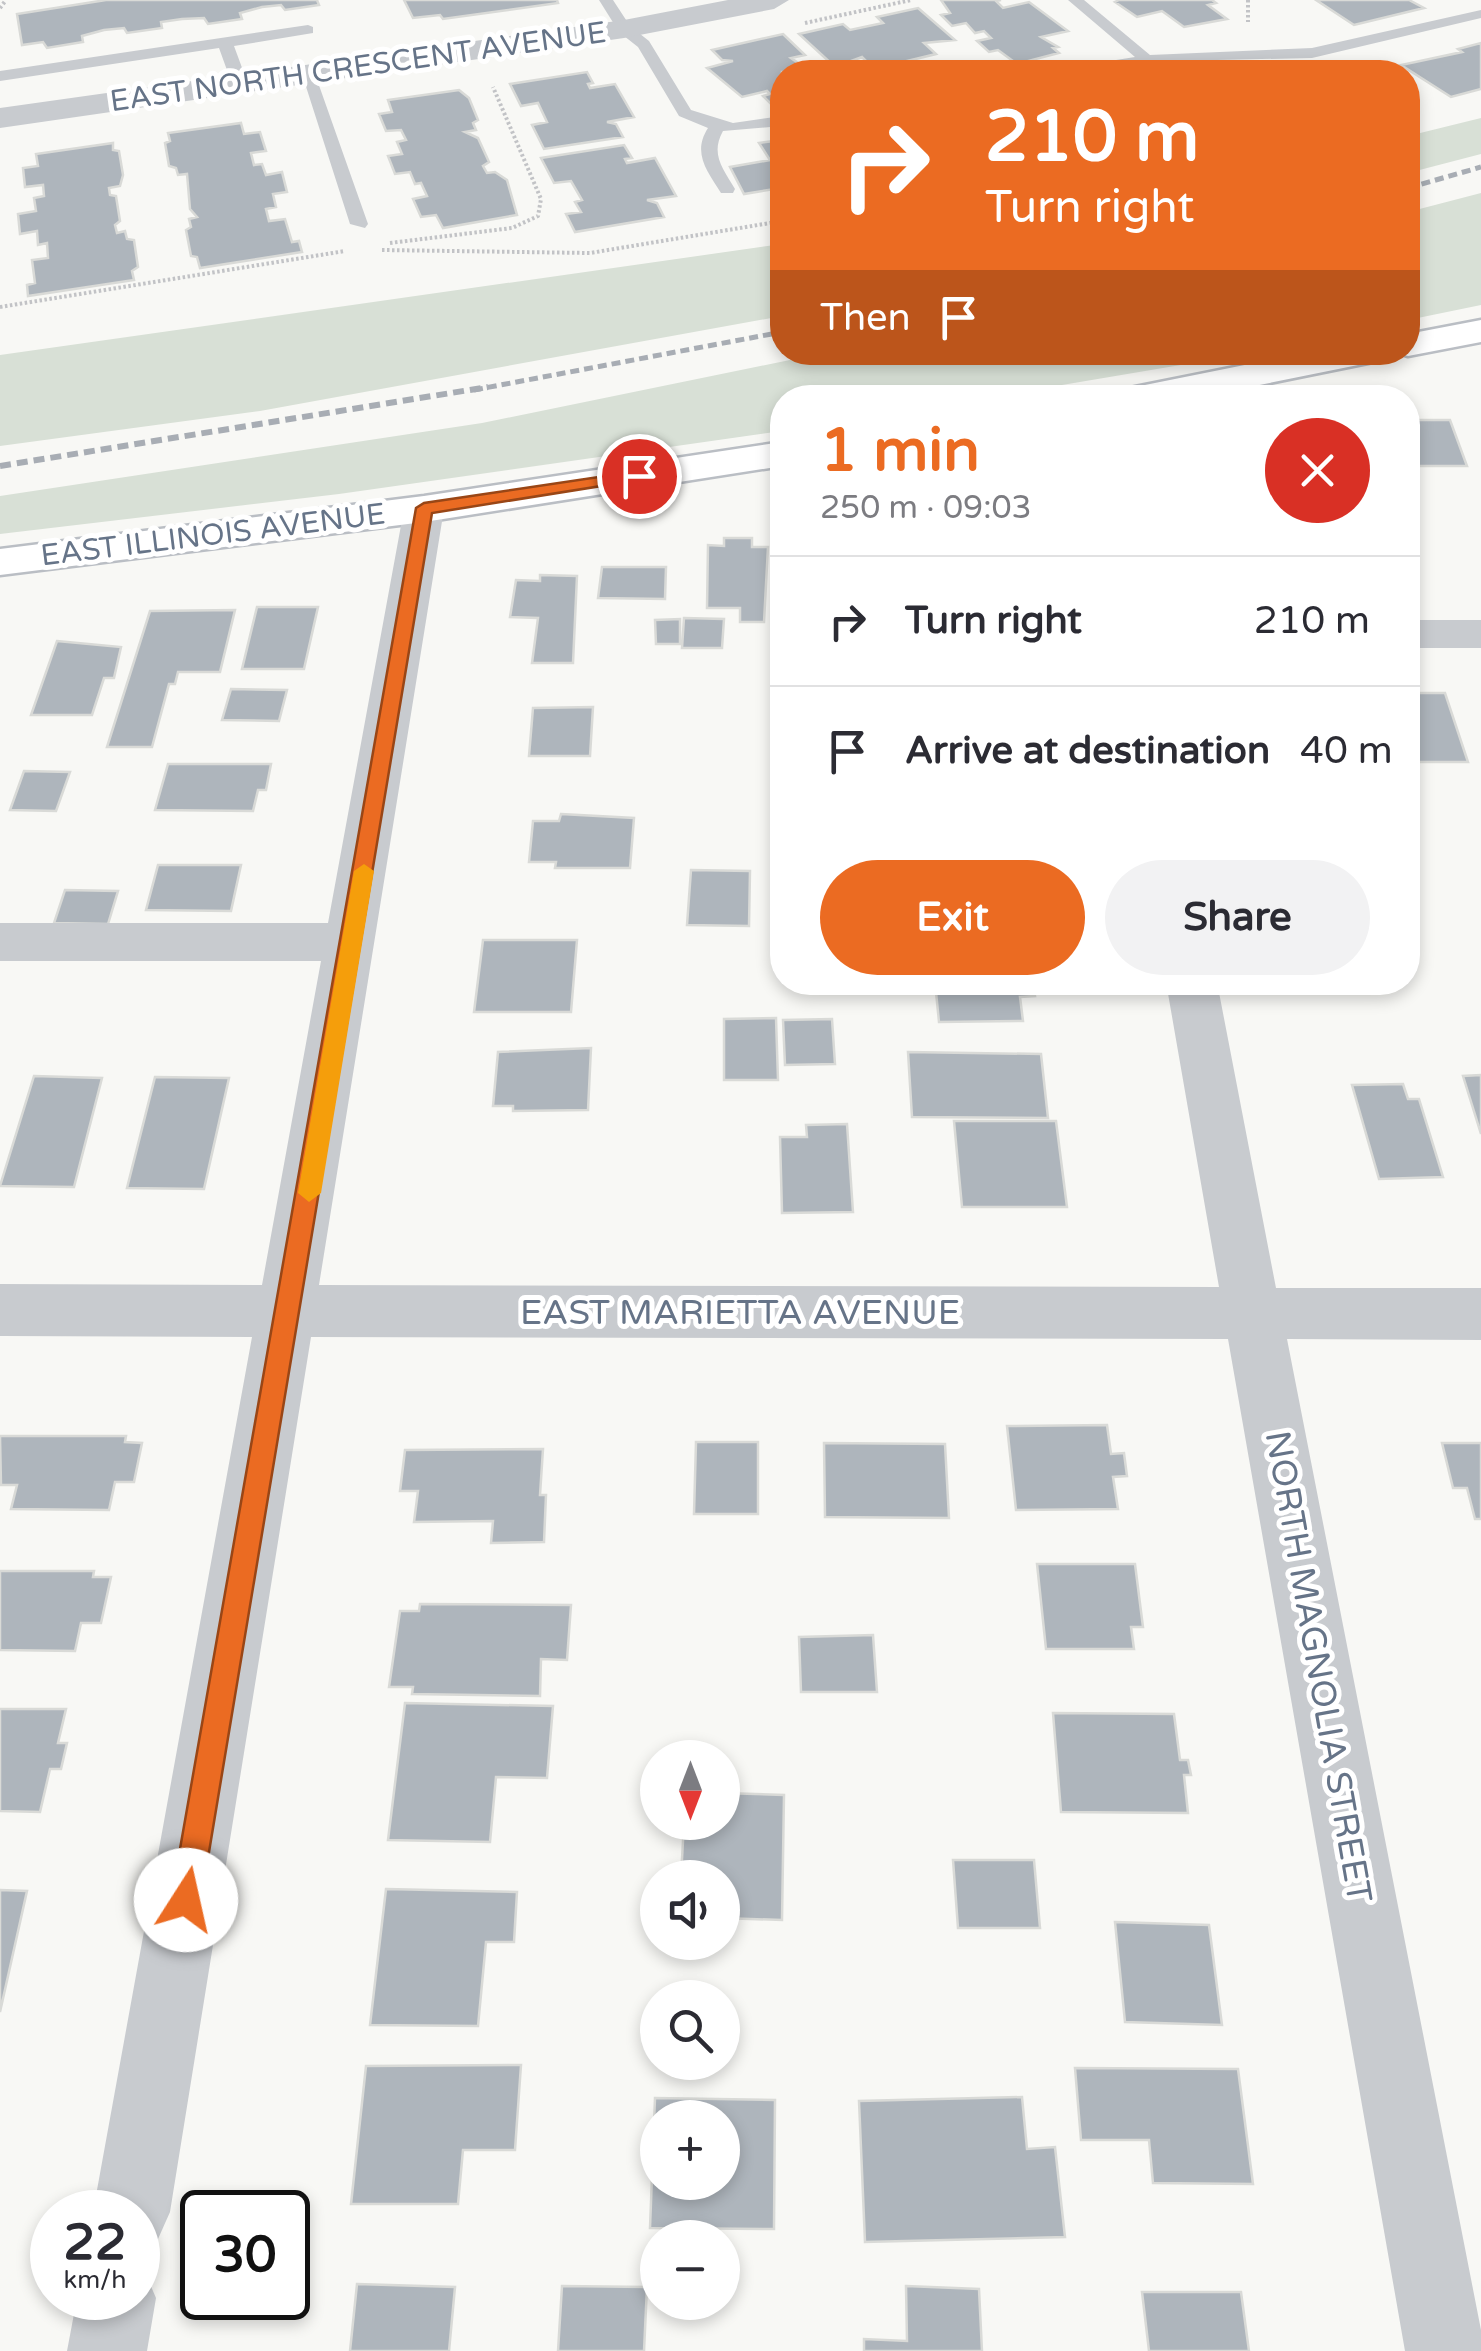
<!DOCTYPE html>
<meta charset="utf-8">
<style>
body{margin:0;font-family:"Varela Round",sans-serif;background:#f2f2f3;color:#2b2b33;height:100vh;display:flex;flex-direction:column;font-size:38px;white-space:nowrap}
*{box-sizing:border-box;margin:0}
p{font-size:32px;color:#7c7c81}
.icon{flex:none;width:55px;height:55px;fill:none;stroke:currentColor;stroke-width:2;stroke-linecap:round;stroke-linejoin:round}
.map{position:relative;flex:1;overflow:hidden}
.panel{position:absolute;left:770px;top:385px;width:650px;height:610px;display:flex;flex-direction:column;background:#fff;border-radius:40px;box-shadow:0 5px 15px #0003}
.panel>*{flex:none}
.banner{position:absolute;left:770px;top:60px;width:650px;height:305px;border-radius:40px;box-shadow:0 5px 15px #0003;background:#eb6b22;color:#fff;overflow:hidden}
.needle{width:65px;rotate:180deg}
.buttons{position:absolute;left:640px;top:1740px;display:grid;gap:20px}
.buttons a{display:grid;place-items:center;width:100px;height:100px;border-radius:50%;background:#fff;box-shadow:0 5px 15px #0003;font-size:50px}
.speed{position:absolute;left:30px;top:2190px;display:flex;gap:20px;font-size:50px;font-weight:700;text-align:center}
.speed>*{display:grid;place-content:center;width:130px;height:130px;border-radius:50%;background:#fff;box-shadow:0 5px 15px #0003;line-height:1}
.speed small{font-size:25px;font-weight:400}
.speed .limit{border:5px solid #111;border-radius:15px;background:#fff;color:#111}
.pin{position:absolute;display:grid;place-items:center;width:85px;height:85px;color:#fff;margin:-42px;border:5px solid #fff;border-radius:50%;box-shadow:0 2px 10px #0007}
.me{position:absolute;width:110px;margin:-55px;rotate:10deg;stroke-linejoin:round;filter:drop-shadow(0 0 8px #0008)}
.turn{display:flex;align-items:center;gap:35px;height:210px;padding:0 50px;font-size:45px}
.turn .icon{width:130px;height:130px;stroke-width:2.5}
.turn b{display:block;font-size:70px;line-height:85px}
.then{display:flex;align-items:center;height:95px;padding:0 50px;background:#0003;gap:20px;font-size:38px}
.round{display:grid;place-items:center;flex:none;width:105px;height:105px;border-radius:52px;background:#f2f2f3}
.headline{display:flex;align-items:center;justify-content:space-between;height:170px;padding:0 50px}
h1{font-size:60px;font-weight:700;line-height:75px;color:#eb6b22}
.cta{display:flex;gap:20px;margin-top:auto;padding:20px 50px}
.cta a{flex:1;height:115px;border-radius:60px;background:#eb6b22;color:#fff;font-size:40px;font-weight:700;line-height:115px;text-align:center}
.cta a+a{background:#f2f2f3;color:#2b2b33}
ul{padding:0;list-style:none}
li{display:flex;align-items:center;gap:30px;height:130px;padding:0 50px;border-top:2px solid #e1e1e2}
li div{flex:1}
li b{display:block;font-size:38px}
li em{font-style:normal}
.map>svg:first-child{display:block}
.green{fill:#d8e0d6}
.building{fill:#aeb5bc;stroke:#d9dad7;stroke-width:2.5;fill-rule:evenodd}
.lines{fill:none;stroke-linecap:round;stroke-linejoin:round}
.secondary-casing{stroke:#babec4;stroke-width:5}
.path{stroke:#c2c3c6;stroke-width:4;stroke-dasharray:2.5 2.5;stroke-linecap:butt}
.lane{fill:#c8cbcf;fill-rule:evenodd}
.street{fill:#c8cbcf;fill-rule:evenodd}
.secondary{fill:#fff;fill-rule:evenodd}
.rail-far1{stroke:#a8adb4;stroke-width:5;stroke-dasharray:9 5;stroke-linecap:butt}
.rail{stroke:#a8adb4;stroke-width:6;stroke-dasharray:11 6;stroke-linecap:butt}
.route{fill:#eb6b22;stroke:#994616;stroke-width:2.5}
.slow{fill:#f59e0b}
.labels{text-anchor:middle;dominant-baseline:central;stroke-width:10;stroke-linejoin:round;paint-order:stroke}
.far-street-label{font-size:30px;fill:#667488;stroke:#fff}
.street-label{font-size:35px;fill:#667488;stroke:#fff}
</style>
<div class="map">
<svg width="1481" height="2351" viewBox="0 0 1481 2351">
<rect width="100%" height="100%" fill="#f8f8f5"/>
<path class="green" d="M1481,118V154L1408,173V136Z
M1481,193V305L1408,320V212Z
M782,244V316L260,411L0,446V355Z
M824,353H1252L991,397L782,398V431L339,494L0,534V496L482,423Z"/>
<path class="building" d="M317,0L319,5L285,10L281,5L262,7L240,13L242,19L208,24L204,18L182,19L161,22L162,28L127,33L124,28L104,30L82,36L83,42L47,48L43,42L22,45L17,14L106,0Z
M404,0H557L558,3L443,19L440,15L413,18Z
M941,0H1001L996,1L1003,8L1029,2L1068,31L1041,37L1058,47L1053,48L1059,53L1017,64L998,50L989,52L977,41L991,38L984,31L975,33L966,23L952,26L941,15L950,13Z
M1119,0H1212L1216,3L1208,5L1227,19L1184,27L1162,11L1137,17L1115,2Z
M1316,0H1409L1424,8L1354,25Z
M918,8L955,40L924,43L936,54L874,69L862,57L835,67L799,34L843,24L850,30L883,23L877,17Z
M783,34L805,55L791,58L811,72H782V108L776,109L763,96L770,94L767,91L742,97L707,68L733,61L722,60L712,50Z
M1481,43V89L1451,97L1401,65L1462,52L1458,49Z
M587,72L593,83L588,84L590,88L615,84L634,117L607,122L616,124L623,137L544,149L532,125L547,122L538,103L521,106L510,84Z
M459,90L469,98L478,120L473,123L476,130L465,132L478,138L489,162L483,166L487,173L495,172L507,180L517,215L443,228L436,215L421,217L413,199L427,196L421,183L415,184L410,172L395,174L388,156L402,154L397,142L406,140L401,130L386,131L379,114L392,112L388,100Z
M241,123L244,134L260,132L266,151L251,153L254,165L262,164L266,175L282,172L287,192L273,194L276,207L266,209L269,221L285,219L292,242L299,241L302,252L200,268L197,257L191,256L186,230L191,227L189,219L197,217L190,209L187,174L178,175L176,168L169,166L165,143L170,141L168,133Z
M782,140V191L780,188L744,194L730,167L770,160L759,143Z
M113,143V150L119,151L123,175L120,186L109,188L110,195L116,196L120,221L115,225L117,233L125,231L127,239L134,240L138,267L132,271L134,280L28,296L27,285L35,283L32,260L48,258L47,243L38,245L37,231L20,234L18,214L36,211L34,198L44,196L43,185L25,187L23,168L38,166L36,154Z
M624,145L632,158L625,159L627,163L655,158L676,196L647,200L657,203L664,217L575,232L566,214L581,212L575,202L582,200L571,181L554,183L541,158Z
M1408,420H1450L1467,466H1408Z
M724,538H752V547H768L764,622H740V608H707L708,545L724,546Z
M602,567H666L665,599L598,598Z
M540,575L577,576L573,663H532L538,618L510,617L516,580L540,581Z
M257,607H318L304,669H242Z
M235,610L220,672H178L175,684H169L152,747H107L150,611Z
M684,618L724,619L722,648H682Z
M680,619V644H656L655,620Z
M57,641L121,647L114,678H104L92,715H31Z
M231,689L287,690L279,721L222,720Z
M1411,693H1445L1468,762H1408Z
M593,707L590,756H529L533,708Z
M168,764H271L266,790H258L253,811L155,810Z
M24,771L70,772L56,811L10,810Z
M561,814L634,818L630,868H555L556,862H529L533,821H559Z
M158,865H241L231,911L146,910Z
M691,870L750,871L749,926L687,925Z
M65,890L118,891L108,924L54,923Z
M483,940H577L571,1012H474Z
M935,982H1033L1035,996L1020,997L1023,1021L939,1022Z
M776,1018L778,1080H724V1019Z
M832,1019L835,1064L785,1065L783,1020Z
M591,1048L588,1110L513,1111V1106H493L498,1052Z
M908,1052L1041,1054L1048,1118L912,1117Z
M1481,1075V1134L1463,1076Z
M34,1076L102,1078L74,1187L0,1186Z
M155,1077L229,1078L204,1189L127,1188Z
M1403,1084L1408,1099H1419L1443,1177L1379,1179L1352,1085Z
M954,1121H1056L1067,1207H962Z
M847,1124L853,1212L782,1213L780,1137H807L806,1125Z
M1107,1425L1111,1454L1124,1453L1127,1476L1113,1477L1118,1509L1016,1510L1007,1426Z
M0,1436H126L125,1442L142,1443L134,1482H115L109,1510L11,1509L17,1485H1Z
M696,1442H758V1514H694Z
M824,1443L945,1444L949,1518L825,1517Z
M1442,1443H1481V1519H1475L1467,1488H1453Z
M543,1449L540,1495H546L544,1542L491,1543L493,1521L414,1522L418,1491H400L405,1450Z
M1037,1564H1135L1143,1627H1131L1134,1649H1046Z
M0,1571H94L93,1577H111L101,1623H81L75,1651L0,1650Z
M420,1604L571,1605L567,1660L541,1659L540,1696L412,1694L413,1687H389L400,1611H419Z
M873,1635L877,1692H801L799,1637Z
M405,1703L553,1706L547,1778L496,1777L490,1842L388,1840Z
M0,1709H66L58,1743H67L61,1769H50L40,1812L0,1811Z
M1053,1713L1174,1714L1180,1760H1188L1191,1775H1184L1188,1813L1061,1812Z
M722,1793L784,1795L782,1920L722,1918V1878H681L684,1822H722Z
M953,1860H1034L1040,1928H958Z
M386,1889L517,1892L514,1942H486L478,2026L370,2025Z
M0,1890L27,1891L0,2012Z
M1115,1922L1209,1925L1222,2025L1125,2022Z
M521,2065L515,2150H463L458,2204H351L366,2066Z
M1075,2068L1238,2069L1253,2184L1153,2183L1149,2140H1081Z
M1022,2097L1027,2149L1055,2147L1065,2237L865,2242L859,2101Z
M655,2098L775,2100L774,2229L650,2228ZM658,2118H722V2182H658Z
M357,2284L455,2287L449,2351H350Z
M562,2286L647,2287L644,2351H558Z
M906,2286L979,2289L982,2351H864V2339L907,2341Z
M1142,2292H1241L1249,2351H1149Z"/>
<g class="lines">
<defs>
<path id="secondary" d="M1481,320V342L1408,356L1395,352H1408V334Z
M1309,352H1386L1381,360L1368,363L1195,398H1116L1121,390L1135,387Z
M782,442V466L424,522L0,575V549L424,496Z"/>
</defs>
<use href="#secondary" class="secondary-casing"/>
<path class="path" d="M1248,0V22
M0,8L6,0
M805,23L911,0
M390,243L512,228L538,216L541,199L493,87
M382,250L590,253L782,221
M0,307L345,251"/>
<path class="lane" d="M599,0H613L630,26L649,41L691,110L733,123L782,116V126L723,131C710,154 723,169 735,189L733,193H721C707,171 692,153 708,128L679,116L638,47L619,32Z
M1068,0H1084L1150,55L1312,48L1481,10V18L1312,58L1173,61L1098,72H1065L1072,67L1135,57Z
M308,25L313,27V33L234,46L248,84L240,89L232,84L219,48L0,81V71Z
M301,71L315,74L368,224L365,228L350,224Z"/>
<path class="street" d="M728,0H789L774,9L624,38L0,128V108L624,20Z
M424,496L438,500L444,509L319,1285L1219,1287L1166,982H1217L1276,1288H1481V1340L1287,1339L1481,2330V2351H1405L1228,1339L311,1337L170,2212L158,2239L138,2248V2212H93L252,1337L0,1336V1284L262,1285L321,961H0V923H328L404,509L410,500Z
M1408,620H1481V648H1408Z
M138,2267L144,2270L156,2298L147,2351H67L77,2298H138Z"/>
<use href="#secondary" class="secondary"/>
<path class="rail-far1" d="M1408,188L1481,167
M474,390L782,332"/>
<path class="rail" d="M0,466L488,387"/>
</g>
<path class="route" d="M639,471L647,476L645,479L432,513L201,1900L196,1910L186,1914L176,1910L171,1900L416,508L424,503Z"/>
<path class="slow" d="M364,864L374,871L321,1193L309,1202L298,1193L354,871Z"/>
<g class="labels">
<g class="far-street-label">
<text transform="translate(358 67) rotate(-8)">EAST NORTH CRESCENT AVENUE</text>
<text transform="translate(213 535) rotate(-7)">EAST ILLINOIS AVENUE</text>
</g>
<g class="street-label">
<text x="740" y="1313">EAST MARIETTA AVENUE</text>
<text transform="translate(1318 1667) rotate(80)">NORTH MAGNOLIA STREET</text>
</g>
</g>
</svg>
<div class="buttons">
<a><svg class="needle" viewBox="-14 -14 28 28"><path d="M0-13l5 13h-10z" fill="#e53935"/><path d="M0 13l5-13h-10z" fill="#7c7c81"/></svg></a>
<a><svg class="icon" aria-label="sound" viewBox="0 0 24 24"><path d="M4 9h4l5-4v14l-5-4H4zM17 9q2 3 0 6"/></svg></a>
<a><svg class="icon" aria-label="search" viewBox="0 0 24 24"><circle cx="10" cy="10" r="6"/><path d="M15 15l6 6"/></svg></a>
<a>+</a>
<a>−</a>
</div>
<div class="speed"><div>22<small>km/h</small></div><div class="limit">30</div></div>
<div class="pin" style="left:639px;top:476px;background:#d93025"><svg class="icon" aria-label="arrive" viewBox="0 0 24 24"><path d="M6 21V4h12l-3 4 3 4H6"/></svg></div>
<svg class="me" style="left:186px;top:1900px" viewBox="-20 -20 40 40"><circle r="19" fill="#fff"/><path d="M0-13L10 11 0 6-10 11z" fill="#eb6b22"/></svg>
<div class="banner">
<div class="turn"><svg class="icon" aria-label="right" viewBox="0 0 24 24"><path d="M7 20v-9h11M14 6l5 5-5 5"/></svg><div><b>210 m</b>Turn right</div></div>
<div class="then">Then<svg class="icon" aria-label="arrive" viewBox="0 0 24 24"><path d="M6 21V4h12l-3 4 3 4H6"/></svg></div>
</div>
<section class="panel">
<div class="headline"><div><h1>1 min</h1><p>250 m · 09:03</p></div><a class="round" style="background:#d93025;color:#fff"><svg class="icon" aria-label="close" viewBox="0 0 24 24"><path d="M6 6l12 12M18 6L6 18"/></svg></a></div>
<ul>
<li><svg class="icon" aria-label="right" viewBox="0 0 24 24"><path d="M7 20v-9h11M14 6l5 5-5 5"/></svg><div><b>Turn right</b></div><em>210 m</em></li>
<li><svg class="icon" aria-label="arrive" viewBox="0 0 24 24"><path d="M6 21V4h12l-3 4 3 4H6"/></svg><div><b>Arrive at destination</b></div><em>40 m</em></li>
</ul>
<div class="cta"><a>Exit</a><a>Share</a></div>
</section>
</div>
